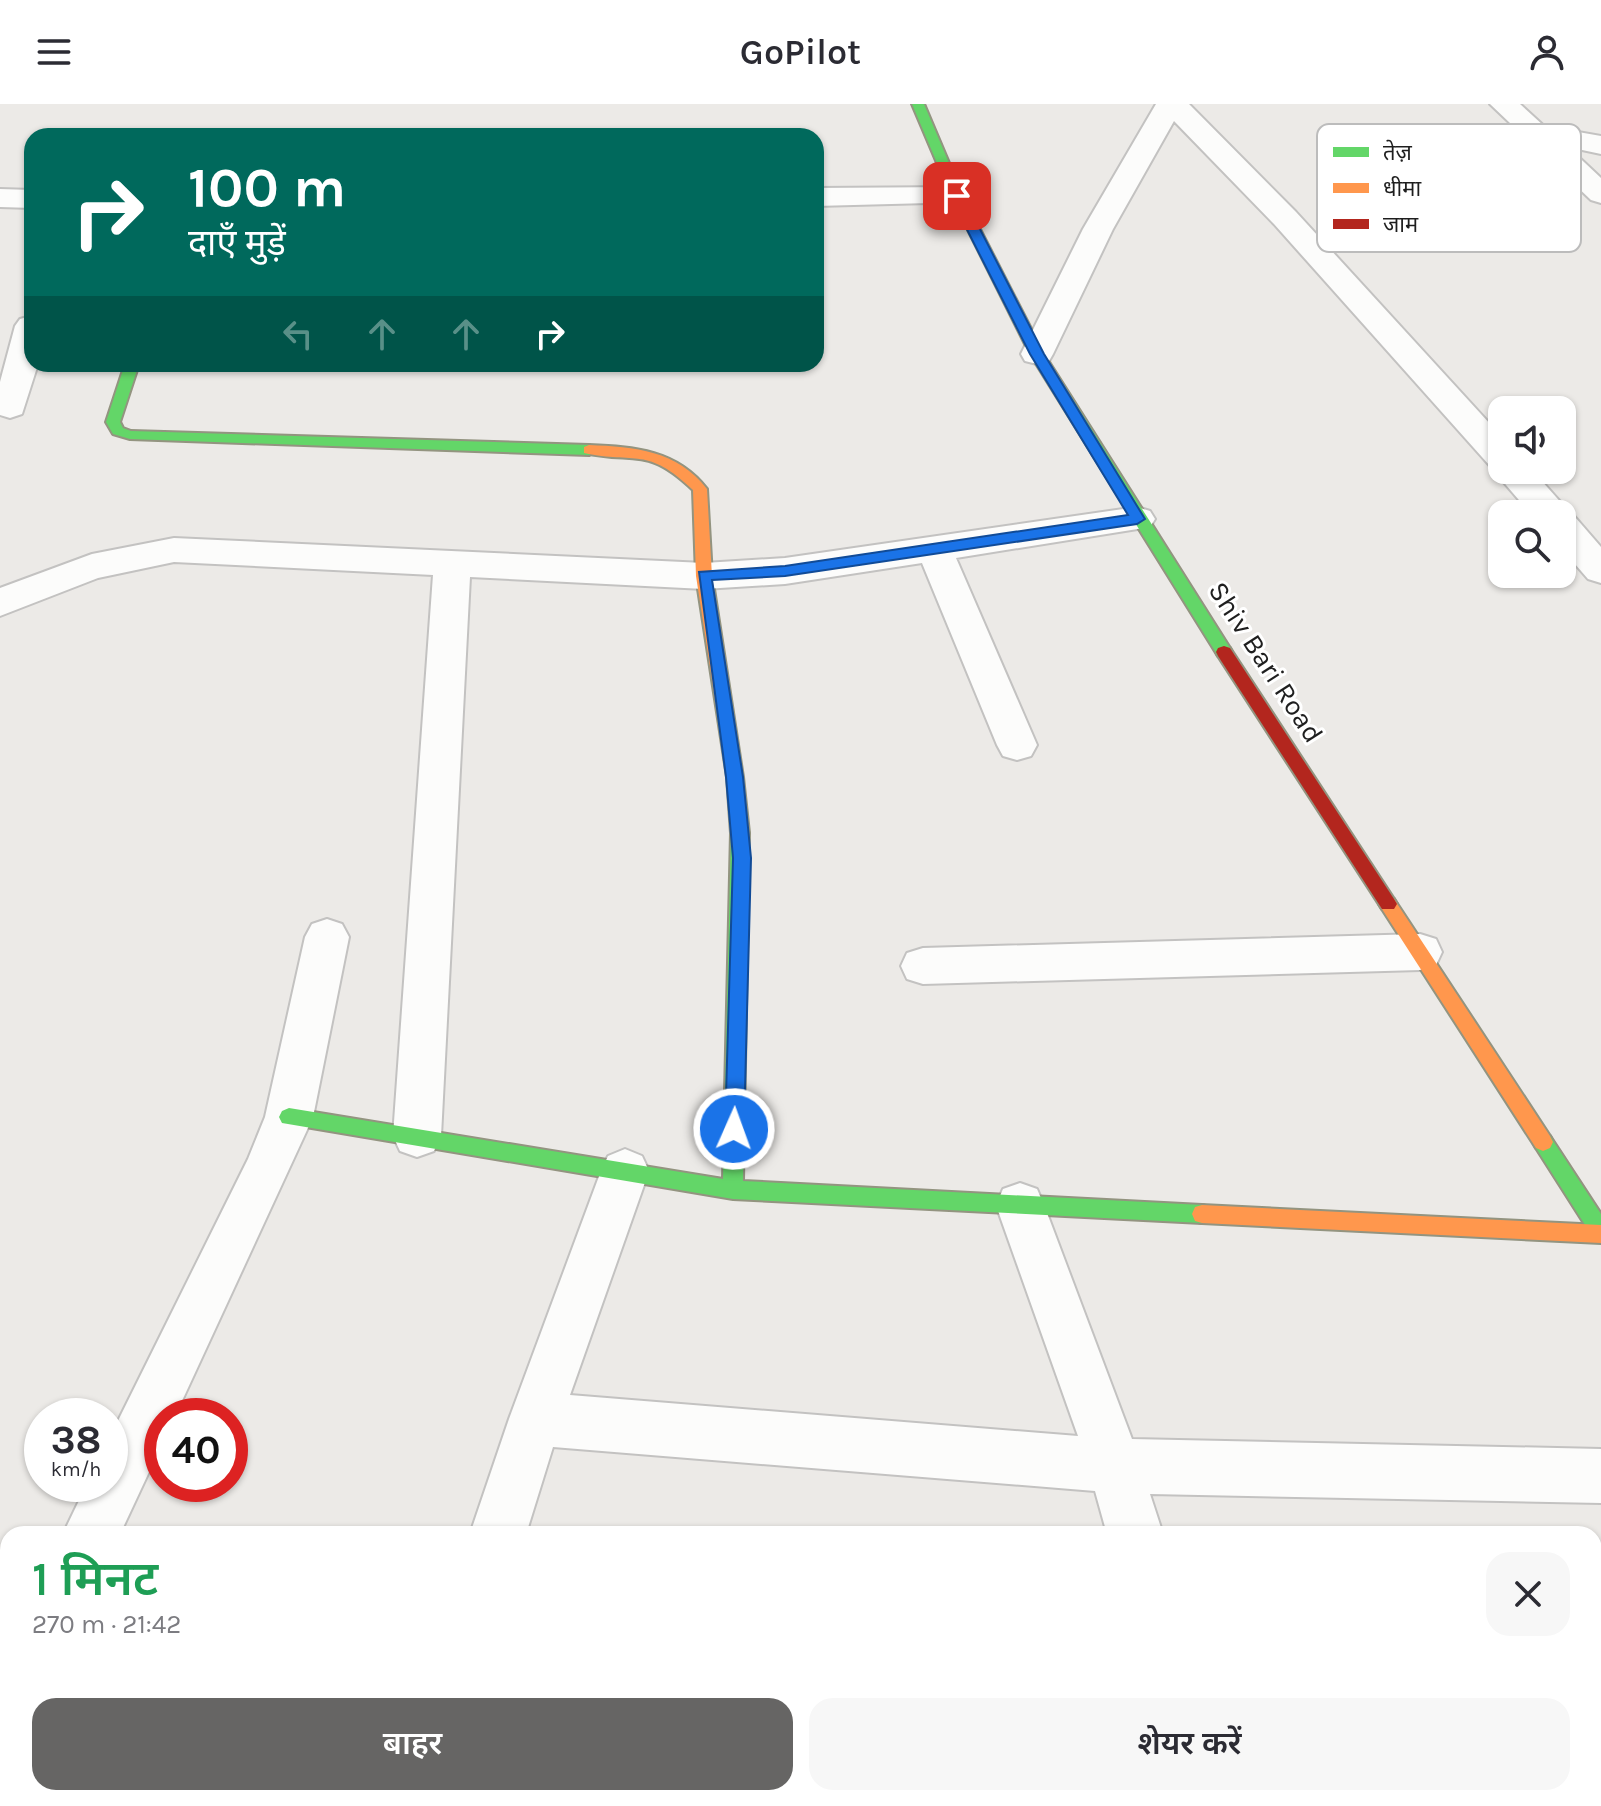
<!DOCTYPE html>
<html lang="hi">
<meta charset="utf-8">
<style>
body{margin:0;font-family:Karla,"Noto Sans Devanagari",sans-serif;background:#f7f7f7;color:#2b2b33;height:100vh;display:flex;flex-direction:column;font-size:30px;white-space:nowrap}
*{box-sizing:border-box;margin:0}
p{font-size:26px;color:#7c7c81}
.icon{flex:none;width:44px;height:44px;fill:none;stroke:currentColor;stroke-width:2;stroke-linecap:round;stroke-linejoin:round}
.map{position:relative;flex:1;overflow:hidden}
.sheet{position:absolute;left:0px;top:1422px;width:1602px;height:280px;display:flex;flex-direction:column;background:#fff;border-radius:24px 24px 0 0;box-shadow:0 2px 6px #0004}
.sheet>*{flex:none}
.banner{position:absolute;left:24px;top:24px;width:800px;height:244px;border-radius:24px;box-shadow:0 2px 6px #0004;background:#00695c;color:#fff;overflow:hidden}
.tools{position:absolute;left:1488px;top:292px;display:grid;gap:16px}
.tools a{display:grid;place-items:center;width:88px;height:88px;border-radius:16px;background:#fff;box-shadow:0 2px 6px #0004;font-size:40px}
.speed{position:absolute;left:24px;top:1294px;display:flex;gap:16px;font-size:40px;font-weight:700;text-align:center}
.speed>*{display:grid;place-content:center;width:104px;height:104px;border-radius:50%;background:#fff;box-shadow:0 2px 6px #0004;line-height:1}
.speed small{font-size:20px;font-weight:400}
.speed .limit{border:12px solid #d22;background:#fff;color:#111}
.pin{position:absolute;display:grid;place-items:center;width:68px;height:68px;color:#fff;margin:-34px;border-radius:16px;box-shadow:0 4px 12px #0006}
.me{position:absolute;width:88px;margin:-44px;rotate:2deg;stroke-linejoin:round;filter:drop-shadow(0 0 6px #0008)}
.turn{display:flex;align-items:center;gap:28px;height:168px;padding:0 32px;font-size:36px}
.turn .icon{width:104px;height:104px;stroke-width:2.5}
.turn b{display:block;font-size:56px;line-height:68px}
.lanes{display:flex;align-items:center;height:76px;padding:0 32px;background:#0003;justify-content:center;gap:40px;direction:ltr}
.lanes .off{opacity:.35}
.round{display:grid;place-items:center;flex:none;width:84px;height:84px;border-radius:24px;background:#f7f7f7}
.summary{display:flex;align-items:center;justify-content:space-between;height:136px;padding:0 32px}
h1{font-size:48px;font-weight:600;line-height:60px;color:#1e9e55}
.button{display:flex;gap:16px;margin-top:auto;padding:16px 32px}
.button a{flex:1;height:92px;border-radius:24px;background:#666564;color:#fff;font-size:32px;font-weight:600;line-height:92px;text-align:center}
.button a+a{background:#f7f7f7;color:#2b2b33}
header{display:flex;justify-content:space-between;align-items:center;height:104px;padding:0 32px;background:#fff;font-size:36px;font-weight:600}
.map>svg:first-child{display:block}
.lines{fill:none;stroke-linecap:round;stroke-linejoin:round}
.street-casing{stroke:#c3c2c1;stroke-width:4}
.fast-casing{stroke:#939480;stroke-width:4}
.slow-casing{stroke:#939480;stroke-width:4}
.jam-casing{stroke:#939480;stroke-width:4}
.street{fill:#fcfcfb;fill-rule:evenodd}
.fast{fill:#63d668;fill-rule:evenodd}
.slow{fill:#ff974d;fill-rule:evenodd}
.jam{fill:#b3261e;fill-rule:evenodd}
.route{fill:#1a73e8;stroke:#114b97;stroke-width:2}
.labels{text-anchor:middle;dominant-baseline:central;stroke-width:6;stroke-linejoin:round;paint-order:stroke}
.street-label{font-size:28px;fill:#1e1e1e;stroke:#fff}
.key{fill:#fff;stroke:#bcbcbc;stroke-width:2}
.key-label{font-size:22px;fill:#1e1e1e}
</style>
<header><svg class="icon" aria-label="menu" viewBox="0 0 24 24"><path d="M4 6h16M4 12h16M4 18h16"/></svg>GoPilot<svg class="icon" aria-label="person" viewBox="0 0 24 24"><circle cx="12" cy="8" r="4"/><path d="M4 21q1-7 8-7t8 7"/></svg></header>
<div class="map">
<svg width="1601" height="1702" viewBox="0 0 1601 1702">
<rect width="100%" height="100%" fill="#eceae7"/>
<g class="lines">
<defs>
<path id="street" d="M1156,0H1189L1296,108L1502,333V366H1532L1564,402L1568,412L1575,413L1601,443V479L1588,475L1562,445V410H1531L1500,374L1496,364L1490,362L1274,120L1174,17L1113,125L1053,250L1049,257L1037,260L1025,257L1021,250L1083,125Z
M1490,0H1520L1544,22L1601,32V50L1568,43L1601,74V99L1591,96Z
M957,83L967,86L972,92L967,98L816,102V84Z
M0,85L32,86V104L0,103Z
M31,212L32,260H38L22,310L10,314L0,311V278L15,222L20,215Z
M1137,403L1150,407L1155,415L1150,423L956,454L1037,641L1031,652L1017,656L1003,652L997,641L922,459L785,480L704,485L470,473L441,1032L434,1047L417,1053L400,1047L393,1032L433,471L174,458L98,474L0,512V484L92,450L174,434L704,459L785,454Z
M327,815L342,820L349,833L313,1013L175,1312H162V1340L120,1430H63L87,1380H110V1333L248,1055L265,1013L305,833L312,820Z
M1420,830L1436,835L1442,848L1436,861L1420,866L923,880L907,875L901,862L907,849L923,844Z
M625,1045L642,1052L649,1067L570,1291L1078,1332L996,1101L1003,1085L1020,1079L1037,1085L1044,1101L1132,1335L1601,1345V1399L1150,1390L1163,1430H1107L1095,1387L553,1343L526,1430H470L509,1315L601,1067L608,1052Z
M8,1573V1645L0,1648V1576Z
M1594,1629L1601,1630V1690L1594,1689Z
M383,1694H443L441,1702H381Z
M1185,1694H1245L1248,1702H1188Z"/>
<path id="fast" d="M912,0H924L963,92L1044,250L1230,544L1232,548L1230,552H1218L1030,250L951,92Z
M125,260H139L120,318L123,324L131,327L589,341L596,346L589,351L130,335L113,330L106,318Z
M740,722L749,729L743,1077L1202,1101L1209,1103L1212,1110L1209,1117L1202,1119L733,1095L282,1019L279,1013L282,1007L289,1004L723,1075L731,729Z
M1543,1029L1550,1032L1601,1110V1137L1594,1135L1536,1044L1533,1038L1536,1032Z"/>
<path id="slow" d="M589,341C635,343 677,346 707,385L712,472L743,673L749,729L746,734H734L731,729L727,673L696,472L693,386C647,342 636,360 584,349V343Z
M1388,793L1394,795L1550,1032L1553,1038L1550,1044L1543,1047L1536,1044L1382,805L1379,800L1382,795Z
M1202,1101L1601,1121V1139L1202,1119L1195,1117L1192,1110L1195,1103Z"/>
<path id="jam" d="M1224,542L1230,544L1394,795L1397,800L1394,805H1382L1218,552L1216,548L1218,544Z"/>
</defs>
<use href="#street" class="street-casing"/>
<use href="#fast" class="fast-casing"/>
<use href="#slow" class="slow-casing"/>
<use href="#jam" class="jam-casing"/>
<use href="#street" class="street"/>
<use href="#fast" class="fast"/>
<use href="#slow" class="slow"/>
<use href="#jam" class="jam"/>
</g>
<path class="route" d="M957,88L963,92L1044,250L1145,415L1137,420L785,472L712,476L743,673L751,754L744,1025L734,1034L725,1025L733,754L726,673L699,468L785,462L1128,411L1030,250L950,92Z"/>
<g class="labels">
<g class="street-label">
<text transform="translate(1266 558) rotate(57)">Shiv Bari Road</text>
</g>
</g>
<rect x="1317" y="20" width="264" height="128" rx="12" class="key"/>
<rect x="1333" y="43" width="36" height="10" fill="#63d668"/>
<rect x="1333" y="79" width="36" height="10" fill="#ff974d"/>
<rect x="1333" y="115" width="36" height="10" fill="#b3261e"/>
<g class="key-label">
<text x="1383" y="56">तेज़</text>
<text x="1383" y="92">धीमा</text>
<text x="1383" y="128">जाम</text>
</g>
</svg>
<div class="tools">
<a><svg class="icon" aria-label="sound" viewBox="0 0 24 24"><path d="M4 9h4l5-4v14l-5-4H4zM17 9q2 3 0 6"/></svg></a>
<a><svg class="icon" aria-label="search" viewBox="0 0 24 24"><circle cx="10" cy="10" r="6"/><path d="M15 15l6 6"/></svg></a>
</div>
<div class="speed"><div>38<small>km/h</small></div><div class="limit">40</div></div>
<div class="pin" style="left:957px;top:92px;background:#d93025"><svg class="icon" aria-label="arrive" viewBox="0 0 24 24"><path d="M6 21V4h12l-3 4 3 4H6"/></svg></div>
<svg class="me" style="left:734px;top:1025px" viewBox="-20 -20 40 40"><circle r="17" fill="#1a73e8" stroke="#fff" stroke-width="3"/><path d="M0-11L8 9 0 5-8 9z" fill="#fff"/></svg>
<div class="banner">
<div class="turn"><svg class="icon" aria-label="right" viewBox="0 0 24 24"><path d="M7 20v-9h11M14 6l5 5-5 5"/></svg><div><b>100 m</b>दाएँ मुड़ें</div></div>
<div class="lanes"><svg class="icon off" aria-label="left" viewBox="0 0 24 24"><path d="M17 20v-9H6M10 6l-5 5 5 5"/></svg><svg class="icon off" aria-label="ahead" viewBox="0 0 24 24"><path d="M12 20V5M6 11l6-6 6 6"/></svg><svg class="icon off" aria-label="ahead" viewBox="0 0 24 24"><path d="M12 20V5M6 11l6-6 6 6"/></svg><svg class="icon" aria-label="right" viewBox="0 0 24 24"><path d="M7 20v-9h11M14 6l5 5-5 5"/></svg></div>
</div>
<section class="sheet">
<div class="summary"><div><h1>1 मिनट</h1><p>270 m · 21:42</p></div><a class="round"><svg class="icon" aria-label="close" viewBox="0 0 24 24"><path d="M6 6l12 12M18 6L6 18"/></svg></a></div>
<div class="button"><a>बाहर</a><a>शेयर करें</a></div>
</section>
</div>
